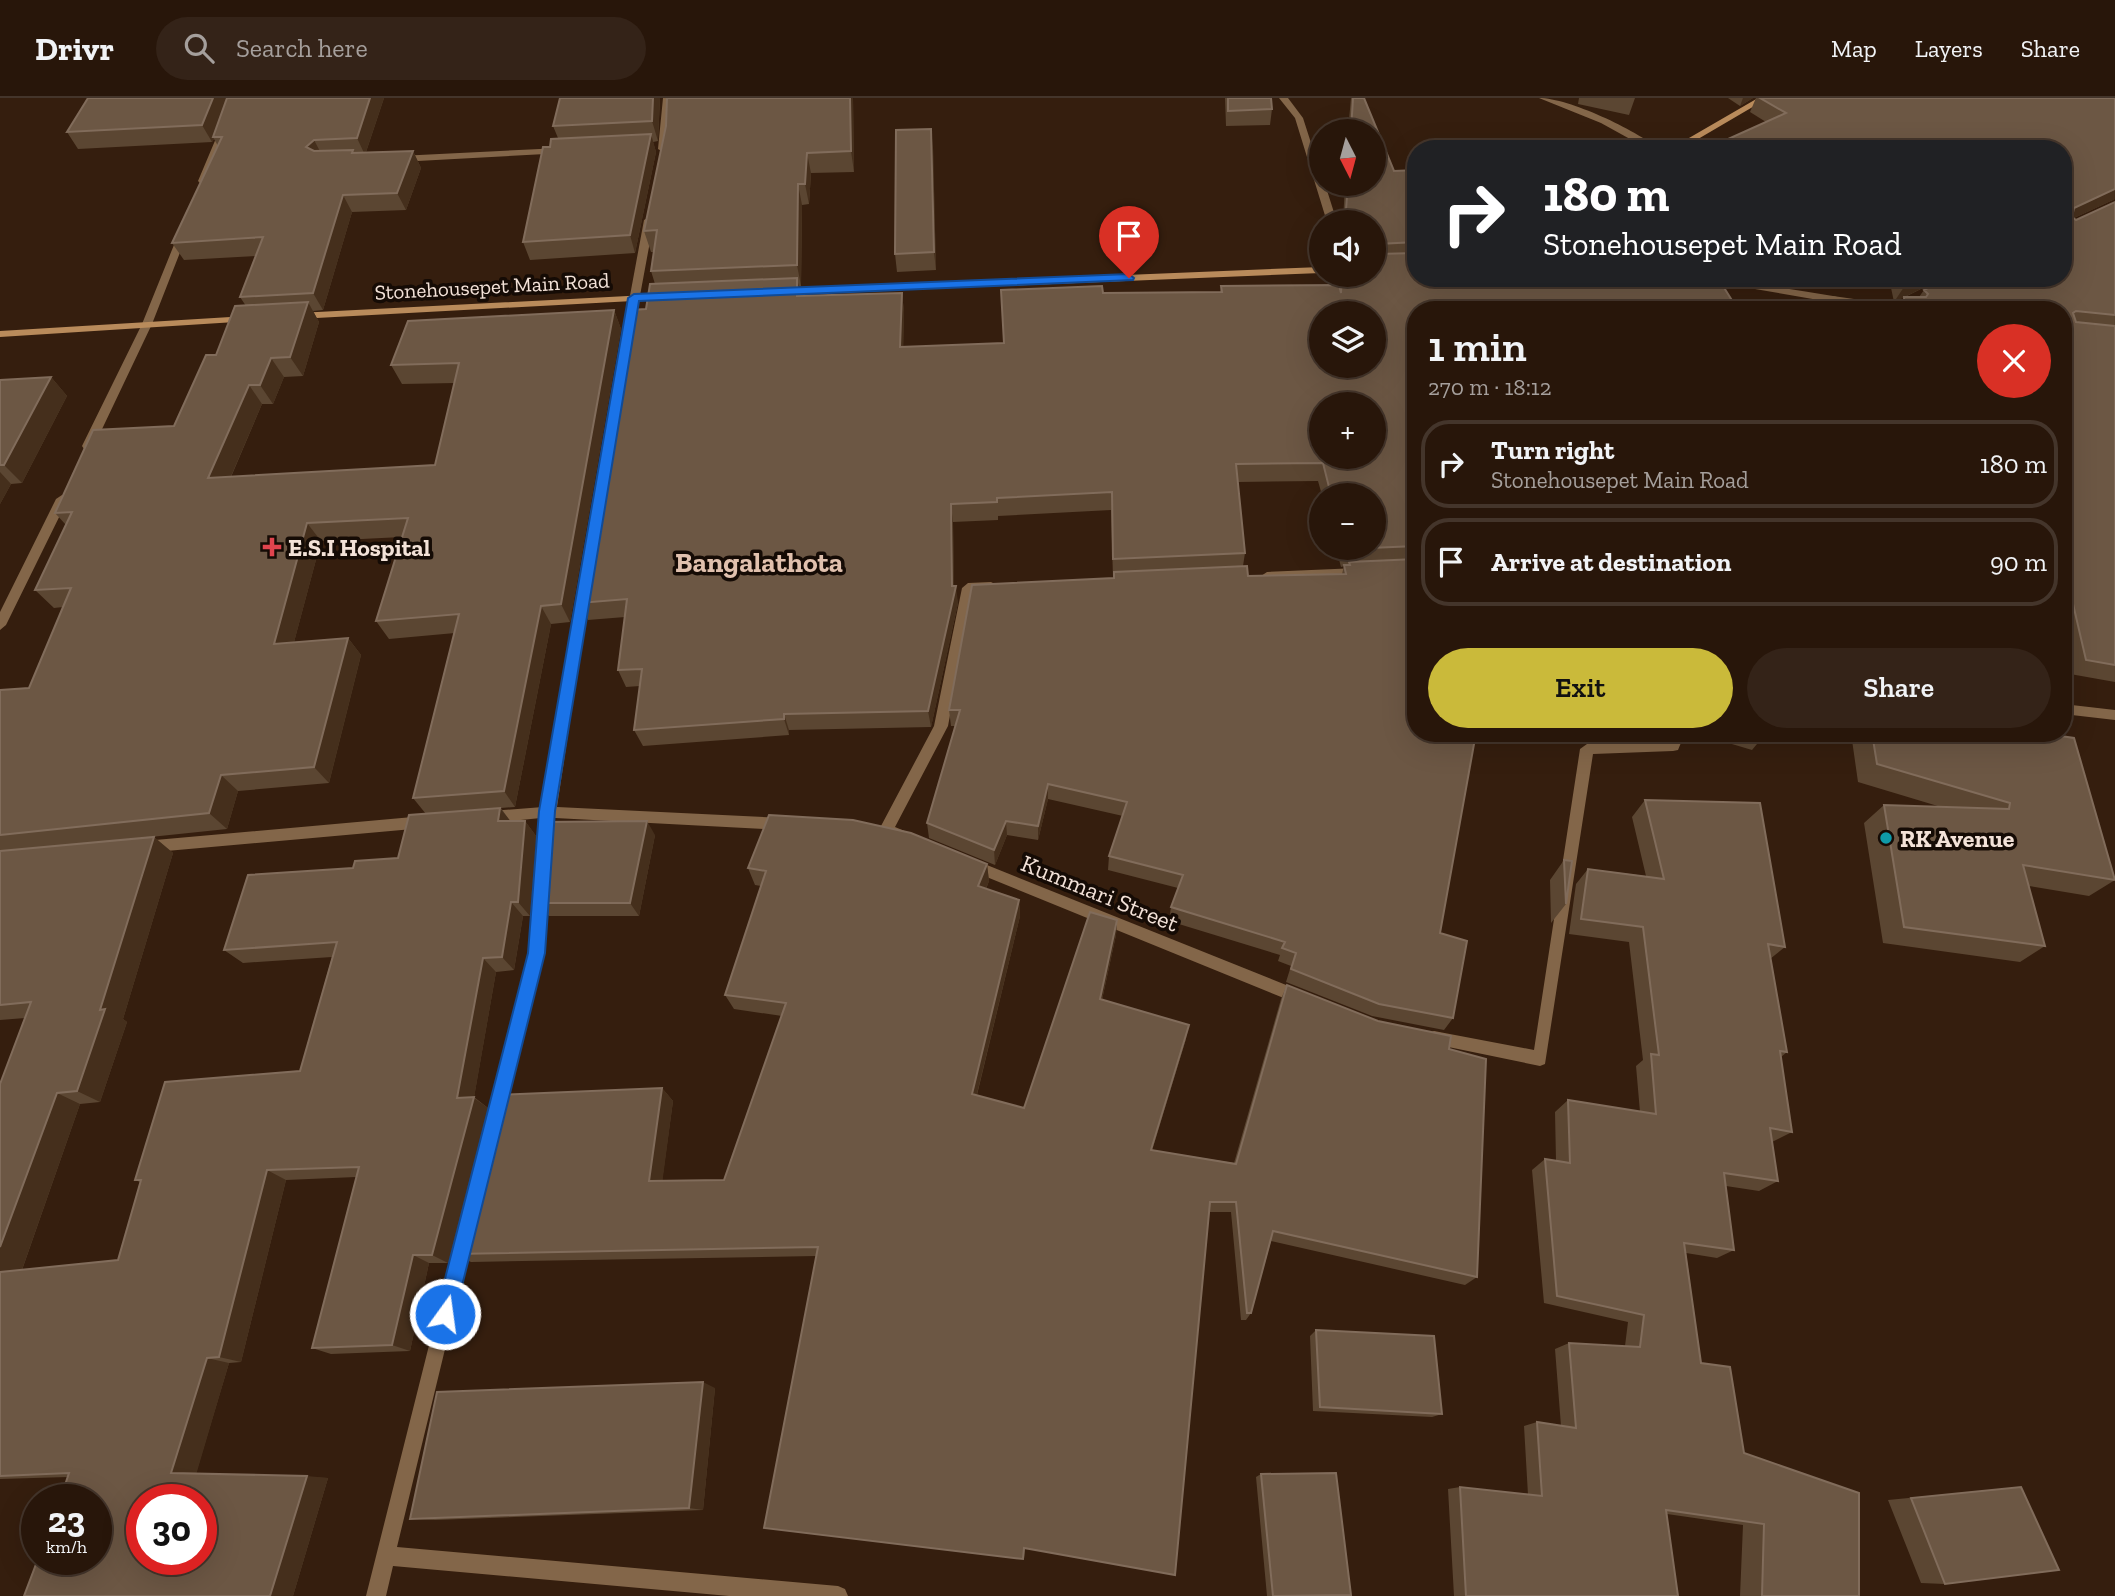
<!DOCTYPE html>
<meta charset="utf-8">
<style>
body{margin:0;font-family:"Zilla Slab",serif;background:#342318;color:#f1f3f6;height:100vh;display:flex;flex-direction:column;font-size:26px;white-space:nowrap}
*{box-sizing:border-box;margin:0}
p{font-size:23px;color:#a59f9c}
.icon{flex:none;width:38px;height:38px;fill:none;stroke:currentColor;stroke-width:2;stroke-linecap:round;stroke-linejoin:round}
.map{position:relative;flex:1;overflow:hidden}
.sheet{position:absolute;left:1407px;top:203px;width:665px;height:441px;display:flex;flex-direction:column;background:#28160a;border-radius:28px;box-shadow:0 7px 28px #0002,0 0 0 2px #44352b}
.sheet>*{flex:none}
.banner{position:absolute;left:1407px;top:42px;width:665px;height:147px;border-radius:28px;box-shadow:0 7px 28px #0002,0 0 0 2px #44352b;background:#202124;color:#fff;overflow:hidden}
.needle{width:46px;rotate:174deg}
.controls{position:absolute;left:1309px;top:21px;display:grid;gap:14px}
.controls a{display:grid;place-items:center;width:77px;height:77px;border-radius:50%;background:#28160a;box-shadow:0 7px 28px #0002,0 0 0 2px #44352b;font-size:35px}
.speed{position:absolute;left:21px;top:1386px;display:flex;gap:14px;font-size:35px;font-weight:700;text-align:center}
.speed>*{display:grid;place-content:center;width:91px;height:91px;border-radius:50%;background:#28160a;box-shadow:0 7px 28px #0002,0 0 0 2px #44352b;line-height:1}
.speed small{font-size:18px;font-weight:400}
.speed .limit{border:10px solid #d22;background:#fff;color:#111}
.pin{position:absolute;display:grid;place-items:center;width:60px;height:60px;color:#fff;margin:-72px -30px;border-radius:50% 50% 50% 0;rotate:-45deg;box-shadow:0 0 7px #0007}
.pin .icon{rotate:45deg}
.me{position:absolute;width:77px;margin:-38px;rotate:14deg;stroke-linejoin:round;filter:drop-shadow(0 0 5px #0008)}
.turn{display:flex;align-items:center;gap:24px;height:147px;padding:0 21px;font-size:32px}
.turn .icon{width:91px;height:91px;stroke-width:2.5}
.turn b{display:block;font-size:49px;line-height:60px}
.round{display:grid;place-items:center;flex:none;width:74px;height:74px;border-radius:37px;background:#342318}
.summary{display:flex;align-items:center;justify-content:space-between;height:119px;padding:0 21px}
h1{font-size:42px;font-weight:600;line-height:52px}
.primary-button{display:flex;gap:14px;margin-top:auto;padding:14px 21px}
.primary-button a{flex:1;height:80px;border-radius:42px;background:#caba3a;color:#111;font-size:28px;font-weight:600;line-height:80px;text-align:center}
.primary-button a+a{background:#342318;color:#f1f3f6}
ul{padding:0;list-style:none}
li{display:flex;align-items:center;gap:21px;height:88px;margin:0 14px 10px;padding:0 7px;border:4px solid #44352b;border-radius:28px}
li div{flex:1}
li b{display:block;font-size:26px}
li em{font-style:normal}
header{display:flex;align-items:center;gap:42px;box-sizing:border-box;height:98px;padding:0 35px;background:#28160a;border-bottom:2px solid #44352b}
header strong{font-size:33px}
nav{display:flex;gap:38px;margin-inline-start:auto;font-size:24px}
.search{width:490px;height:63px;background:#342318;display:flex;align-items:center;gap:18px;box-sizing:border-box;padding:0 24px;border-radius:38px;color:#a59f9c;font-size:26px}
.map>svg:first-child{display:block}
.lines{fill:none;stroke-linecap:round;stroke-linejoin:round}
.minor{fill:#836649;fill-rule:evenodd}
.tertiary{fill:#836649;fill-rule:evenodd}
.secondary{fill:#b98b5b;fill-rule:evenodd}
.wall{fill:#5b4632;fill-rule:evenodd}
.shaded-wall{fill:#452f1c}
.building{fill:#6c5744;stroke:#816c5b;stroke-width:2;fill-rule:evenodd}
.route{fill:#1a73e8;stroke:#114b97;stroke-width:2}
.health-dot{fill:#e0444e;stroke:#150b05;stroke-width:2.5}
.culture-dot{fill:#0f9aa8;stroke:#150b05;stroke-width:2.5}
.labels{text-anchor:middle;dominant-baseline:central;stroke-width:7;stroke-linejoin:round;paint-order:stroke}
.far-street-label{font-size:21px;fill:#f3e2d8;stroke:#150b05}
.poi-label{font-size:24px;font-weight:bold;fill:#f3e2d8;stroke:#150b05;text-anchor:start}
.street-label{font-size:24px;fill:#f3e2d8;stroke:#150b05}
.quarter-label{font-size:28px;font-weight:bold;fill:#e1c1ae;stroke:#150b05}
</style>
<header>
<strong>Drivr</strong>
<div class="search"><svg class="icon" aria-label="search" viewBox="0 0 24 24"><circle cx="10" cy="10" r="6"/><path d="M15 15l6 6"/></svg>Search here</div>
<nav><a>Map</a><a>Layers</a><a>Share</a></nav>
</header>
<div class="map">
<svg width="2115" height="1498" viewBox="0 0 2115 1498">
<rect width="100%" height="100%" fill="#351e0e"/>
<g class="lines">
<path class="minor" d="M233,0H241L208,83L200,85L198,83Z
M663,0H671L668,51L663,54L658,51Z
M1279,0H1288L1303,20L1321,76V86H1325L1337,124H1327L1295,20Z
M1539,0C1569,0 1636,32 1659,51H1648L1601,25Z
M561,50L566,53L564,55L399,64L394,61L399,58Z
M649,119L654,122L634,230L629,233L624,230L644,122Z
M180,132L188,134L152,226L151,228H143L142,226Z
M1833,198L1910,209L1915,212H1886L1829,203L1828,201Z
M1358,470L1364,474L1358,478L1267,482L1261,478L1267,474Z
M991,484L995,486L997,489L995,492L973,494L948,628L895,729L907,734L909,738L907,742L902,744L881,736L879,732L881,728L934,628L962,490L968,485Z
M584,486L590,491L557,709L784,720L789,722L791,726L789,730L784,732L555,720L550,745H540L538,741L541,720L490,725L485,723L483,719L485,715L490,713L543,709L578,491Z
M1671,635H1685L1678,652L1673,653L1593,656L1545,966L1540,968L1429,945L1426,940L1429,935L1434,933L1534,952L1580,651L1587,646L1668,643Z
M424,718L429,720L431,724L429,728L424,730L144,755L139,753L137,749L139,745L144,743Z
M972,761L1306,895L1309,900L1306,905L1301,907L967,771L965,767L967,763Z
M541,783L546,785L548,789L544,855L503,1015L501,1020L495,1023L489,1020L487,1015L530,855L534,789L536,785Z
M464,1132L470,1134L472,1140L397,1449L838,1488L845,1491L848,1498H729L393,1468L386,1498H366L456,1140L458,1134Z"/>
<path class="tertiary" d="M1667,180C1724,180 1777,189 1833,198L1837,199L1845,212H1835L1830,204L1755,191L1672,183Z
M147,223L152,226L94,348L92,351H84L82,348L142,226Z
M62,397L68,401L6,527L0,532V514L56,401Z
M2063,606L2115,612V622L2063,616Z"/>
<path class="secondary" d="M1758,0H1768L1681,51H1670Z
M1321,169V175L781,197L776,194L781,191Z
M666,196L671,199L670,201L298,221L293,218L298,215Z
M247,218L251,219V223L0,239V233Z"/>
</g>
<path class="wall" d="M384,0L366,54L413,53L421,70L406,112L352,114L323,212L313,213L319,224L303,278L284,279L273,306H262L231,379L435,367L455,285L402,286L391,267L614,212L621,231L570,524L551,526L515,709L501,710L510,723H525L536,738L530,818H523L514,872L496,874L474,999L488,1010L448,1165H429L410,1253L331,1256L312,1250L356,1079L286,1082L241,1264L229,1265L196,1375L328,1380L293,1498H24L68,1379L0,1381V986L25,920L0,922V592L29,590L63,509L54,510L35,492L66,427L55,415L174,328L246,208L240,199L256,158L184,162L172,145L218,48L214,41L212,44L78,51L67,34ZM402,439L376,523L389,541L455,535L413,700L426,716L398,760L353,770L224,852L243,865L332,859L300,973L135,1082L140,1084L118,1162L22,1172L80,1006L100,1004L127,924L123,921L173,755L154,739L112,743L227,731L238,693L329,685L361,557L348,540L294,544L321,443Z
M660,0L658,43L653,44L656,54L635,155L530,162L523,144L550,49L558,40L553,28Z
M667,0H853L854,74L811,75L809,106L802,107L801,188H799L801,198L902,195L904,214L903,249L1003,245L1103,195L1220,194L1221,188L1338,187L1339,177H1374V124H1343L1345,86H1374V33H1348L1351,0H1364L1394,73L1416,72V635L1440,835L1453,920L1444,932L1372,918L1286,884L1291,868L1278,863L1280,857L1169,823L1171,809L1178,790L1108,772L1109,758L1123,718L1048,701L1038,742L1007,737L995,767L929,740L927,725L955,628H951L949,612L1113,480L1111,412L998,418V422L953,424L954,488L958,505L931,629L789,632V637L643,648L634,632L640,588L626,589L618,572L625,519L588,522L580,505L646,211L655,186L651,173L654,154H651L644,133L666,28ZM1318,383L1322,397H1374V450H1336L1341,469L1344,468L1342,476L1248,478L1243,468L1245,455L1238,384Z
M1225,0H1271L1272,11L1270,27L1226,28Z
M1579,0H1635L1629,17L1578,6Z
M1728,0H1753L1740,8Z
M1756,0H2115V101L2074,120L2076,122L2115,104V584L2070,576L2063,545V212H1895L1904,199L1894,204L1890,185L1854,187L1849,180H1943L1905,199H1919L1924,192L2063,180L1766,24L1750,14Z
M933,49L936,172L897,174L895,156Z
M51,279L67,298L22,385L11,386L0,406V282Z
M1695,635H1763L1762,640L1752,652Z
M1851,635H2040L2115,782L2089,798L2029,788L2045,848L2020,864L1883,845L1864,725L1884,707L1941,709L1858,684Z
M1645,702L1785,849L1770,861L1787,954L1781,959L1792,1034L1772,1044L1778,1083L1759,1093L1726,1088L1734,1152L1717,1160L1686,1155L1701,1265L1744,1355L1859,1498H1740L1743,1427L1667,1416L1678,1498H1454L1448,1391L1460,1389L1528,1397L1524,1328L1537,1324L1561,1328L1555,1251L1569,1245L1625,1248L1628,1224L1544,1205L1532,1072L1545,1061L1556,1063L1555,1014L1568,1002L1640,1014L1636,968L1643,962L1629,844L1569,836L1576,786L1588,771L1646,778L1632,719Z
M655,737L639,818H549L539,805Z
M1564,762L1566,806L1551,825L1550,782Z
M987,766L989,783L986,791L1019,802L1020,818L977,997L1024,1010L1117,822L1116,837L1102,902L1186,941L1152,1052L1234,1065L1281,901L1287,887L1449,951L1477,1179L1465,1187L1271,1143L1251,1215L1246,1222H1241L1231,1114H1209L1025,1450L1024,1461L816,1158L471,1164L453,1156L662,990L673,1003L662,1083L724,1082L782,918L734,911L725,897L761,788L755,787L748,770Z
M1316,1232L1442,1316L1432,1319L1313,1313L1310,1238Z
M715,1290L703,1412L435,1422L410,1421Z
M1261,1376L1316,1498H1267L1256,1379Z
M2021,1389L1945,1486L1921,1485L1888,1402Z"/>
<path class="shaded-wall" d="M213,0H230L213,39L214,41L212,44L202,27Z
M370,0H384L365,57L357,40Z
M653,0H660L658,43L652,23Z
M850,0H853L854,74L851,53Z
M1743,0H1753L1740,8Z
M931,31L933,49L936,172L934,154Z
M651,36L656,54L635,155L630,137Z
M314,42L323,59L306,49Z
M413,53L421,70L406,112L397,95Z
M807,55L811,75L809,106L805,86Z
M798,86L802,107L801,188L797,167Z
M2115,91V101L2063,125L2074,110Z
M343,97L352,114L323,212L313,195Z
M797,180L801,199L797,198Z
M1921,180H1943L1894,204L1904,189Z
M902,195L904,214L903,268L900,249Z
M308,204L319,224L303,278L290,259Z
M614,212L621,231L570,524L561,506Z
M271,260L284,279L273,306L260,287Z
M51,279L67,298L22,385L4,367Z
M249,287L262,306L222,399L208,380Z
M0,374L11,386L0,406Z
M951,406L953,424L954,495L956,488L958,505L931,629L928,613L952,488Z
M307,425L321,443L289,563L274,546Z
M541,508L551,526L515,709L504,693Z
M348,540L361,557L329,685L314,669Z
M784,616L789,632V637L784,621Z
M221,677L238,693L227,731L209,715Z
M1048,686V701L1038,742V728Z
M500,710L512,725L498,723Z
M525,723L536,738L530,818L518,804Z
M647,723L655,737L639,818L630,805Z
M1006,723L1007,737L995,767L994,752Z
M154,739L173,755L123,921L127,924L100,1004L77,993L100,912Z
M987,766L989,783L980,805L978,788Z
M1019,802L1020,818L974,1008L972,996Z
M511,804L523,818L514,872L502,859Z
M1117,822L1116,837L1099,915L1100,901Z
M483,860L496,874L474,1000L488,1010L448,1165L432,1157L457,1000Z
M1189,927L1186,941L1149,1063L1151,1052Z
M662,990L673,1003L661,1094L649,1083Z
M57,995L80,1006L18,1183L0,1178V1149Z
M267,1072L286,1082L241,1264L219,1259Z
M413,1157L429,1165L410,1253L392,1247Z
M207,1260L229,1265L196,1377L171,1375Z
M703,1284L715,1290L703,1412L689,1410Z
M307,1378L328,1380L293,1498H270Z"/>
<path class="building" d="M88,0H213L202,27L67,34Z
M227,0H370L357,40L314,42L306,49L314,53L353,52L352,55L413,53L397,95L343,97L313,195L240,199L263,139L172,145L222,39H213Z
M560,0H653L652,23L553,28Z
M667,0H850L851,53L807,55L805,86H798L797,167L651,173L657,132L644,133L666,28Z
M1228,0H1271L1272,11L1228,13Z
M1353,0H1364L1394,73L1416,72V144L1378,146L1377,156L1416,155V180H1718L1738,212H1416V448L1346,451L1345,450H1374V397H1331L1323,365L1236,366L1245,455L1113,461L1112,394L997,400V404L951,406L952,488H956L928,613L784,616V621L634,632L642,571L618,572L627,501L580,505L630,212L646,211L650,186L797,180V198L902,195L900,249L1004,245L1001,192L1102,188L1103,195L1222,194L1221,188L1339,187L1341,195L1342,177H1374V124H1345L1348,86H1374V33H1351ZM1321,215H1374V268H1321ZM1321,306H1374V359H1321Z
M1760,0H2115V91L2074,110L2072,119L2076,122L2115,104V217L2076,213L2073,215L2076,224L2115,228V567L2086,562L2067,480H2063V212H1905L1904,199H1926L1928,196L1924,192L1947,180H2063V51H1706L1786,15Z
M931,31L934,154L895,156L896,32Z
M651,36L630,137L523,144L543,49H550L551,41Z
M1902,180H1921L1904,189Z
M308,204L290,259L271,260L260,287H249L208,380L435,367L459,265L391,267L408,223L614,212L561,506L541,508L504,693L413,700L459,516L376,523L408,420L307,425L274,546L348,540L314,669L221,677L209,715L0,737V592L29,590L71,490L35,492L72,414L55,415L93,332L174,328L206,257H216L235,208Z
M51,279L4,367H0V282Z
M1416,461V635H1476L1440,835L1467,843L1453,920L1379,906L1291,871L1296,855L1282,850L1285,844L1171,809L1183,777L1109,758L1127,704L1048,686L1038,728L1006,723L994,752L927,725L960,612H949L972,487L1114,480V474L1247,468L1248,478L1346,476L1344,467H1350L1349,464Z
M1746,635H1763L1762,640Z
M1872,635H2040L2074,640L2115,782L2023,767L2045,848L1904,829L1884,707L2009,711L2010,705L1877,666Z
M1645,702L1760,705L1785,849L1768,846L1787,954L1780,953L1792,1034L1770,1030L1778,1083L1724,1075L1734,1152L1684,1145L1701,1265L1730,1269L1744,1355L1859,1395V1498H1762L1764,1426L1666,1412L1678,1498H1466L1460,1389L1542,1398L1537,1324L1576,1330L1569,1245L1640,1249L1644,1217L1557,1198L1545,1061L1570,1065L1568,1002L1656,1016L1651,956L1659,957L1643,829L1581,821L1588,771L1664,781Z
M500,710L498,723H525L518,804H511L502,859L483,860L457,1000L474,999L432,1157H413L392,1247L312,1250L359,1069L267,1072L219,1259L207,1260L171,1375L307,1378L270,1498H24L38,1461H96V1402H60L69,1375L0,1378V1174L118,1162L141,1082H135L165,984L300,973L337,844L224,852L248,777L353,770L355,763L398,760L409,717ZM142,1402H201V1461H142Z
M769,717L853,722L911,735L987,766L978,788L1019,802L972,996L1024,1010L1090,814L1117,822L1100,901L1189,927L1151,1052L1236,1066L1287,887L1378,923L1451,938L1449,951L1486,961L1477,1179L1273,1133L1251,1215H1247L1236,1104H1210L1175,1477L1024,1450L1023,1461L764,1430L818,1149L453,1156L494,997L662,990L649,1083L724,1082L786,905L725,897L766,773L748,770Z
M647,723L630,805H539L544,724Z
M154,739L100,912L105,911L77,993L57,995L0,1149V986L31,904L0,907V753Z
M1564,762L1572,763L1566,806Z
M1316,1232L1434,1238L1442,1316L1320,1309Z
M703,1284L689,1410L410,1421L437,1294Z
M1336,1375L1351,1497L1273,1498L1261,1376Z
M2021,1389L2059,1472L1945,1486L1911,1400Z"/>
<path class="route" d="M1129,176L1134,180L1133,182L639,203L555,713L545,855L455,1216L452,1223L445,1226L438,1223L436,1216L528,855L539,713L628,200L634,196Z"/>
<path class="health-dot" d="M268.5 438.5h7v7h7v7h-7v7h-7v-7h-7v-7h7z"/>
<circle class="culture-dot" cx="1886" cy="740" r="7"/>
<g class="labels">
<g class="far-street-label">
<text transform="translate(492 188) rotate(-3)">Stonehousepet Main Road</text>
</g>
<g class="poi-label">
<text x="288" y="449">E.S.I Hospital</text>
<text x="1900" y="740">RK Avenue</text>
</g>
<g class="street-label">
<text transform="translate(1100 795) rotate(22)">Kummari Street</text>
</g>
<g class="quarter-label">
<text x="759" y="464">Bangalathota</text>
</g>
</g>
</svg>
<div class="controls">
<a><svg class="needle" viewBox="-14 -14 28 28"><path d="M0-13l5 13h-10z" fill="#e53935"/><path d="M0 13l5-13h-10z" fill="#a59f9c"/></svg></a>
<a><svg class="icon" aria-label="sound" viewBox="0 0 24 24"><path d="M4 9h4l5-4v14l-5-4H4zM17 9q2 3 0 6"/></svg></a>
<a><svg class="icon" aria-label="layers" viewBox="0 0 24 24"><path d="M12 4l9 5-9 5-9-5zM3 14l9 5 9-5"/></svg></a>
<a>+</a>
<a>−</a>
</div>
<div class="speed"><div>23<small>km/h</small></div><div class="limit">30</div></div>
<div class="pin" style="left:1129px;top:180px;background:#d93025"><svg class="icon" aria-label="arrive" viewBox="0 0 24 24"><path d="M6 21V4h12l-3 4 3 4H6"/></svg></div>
<svg class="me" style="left:445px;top:1216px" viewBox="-20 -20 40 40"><circle r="17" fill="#1a73e8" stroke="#fff" stroke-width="3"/><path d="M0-11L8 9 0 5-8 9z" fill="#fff"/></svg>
<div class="banner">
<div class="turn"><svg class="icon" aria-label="right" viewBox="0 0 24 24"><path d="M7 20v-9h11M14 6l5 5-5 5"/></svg><div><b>180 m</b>Stonehousepet Main Road</div></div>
</div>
<section class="sheet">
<div class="summary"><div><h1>1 min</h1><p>270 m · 18:12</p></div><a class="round" style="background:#d93025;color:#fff"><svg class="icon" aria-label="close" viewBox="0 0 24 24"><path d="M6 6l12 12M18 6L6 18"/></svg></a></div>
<ul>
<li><svg class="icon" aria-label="right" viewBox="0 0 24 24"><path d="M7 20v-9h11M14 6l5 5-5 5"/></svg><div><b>Turn right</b><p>Stonehousepet Main Road</p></div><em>180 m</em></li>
<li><svg class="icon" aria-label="arrive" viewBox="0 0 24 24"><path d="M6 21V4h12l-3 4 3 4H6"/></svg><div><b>Arrive at destination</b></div><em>90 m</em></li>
</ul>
<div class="primary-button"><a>Exit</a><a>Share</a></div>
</section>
</div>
